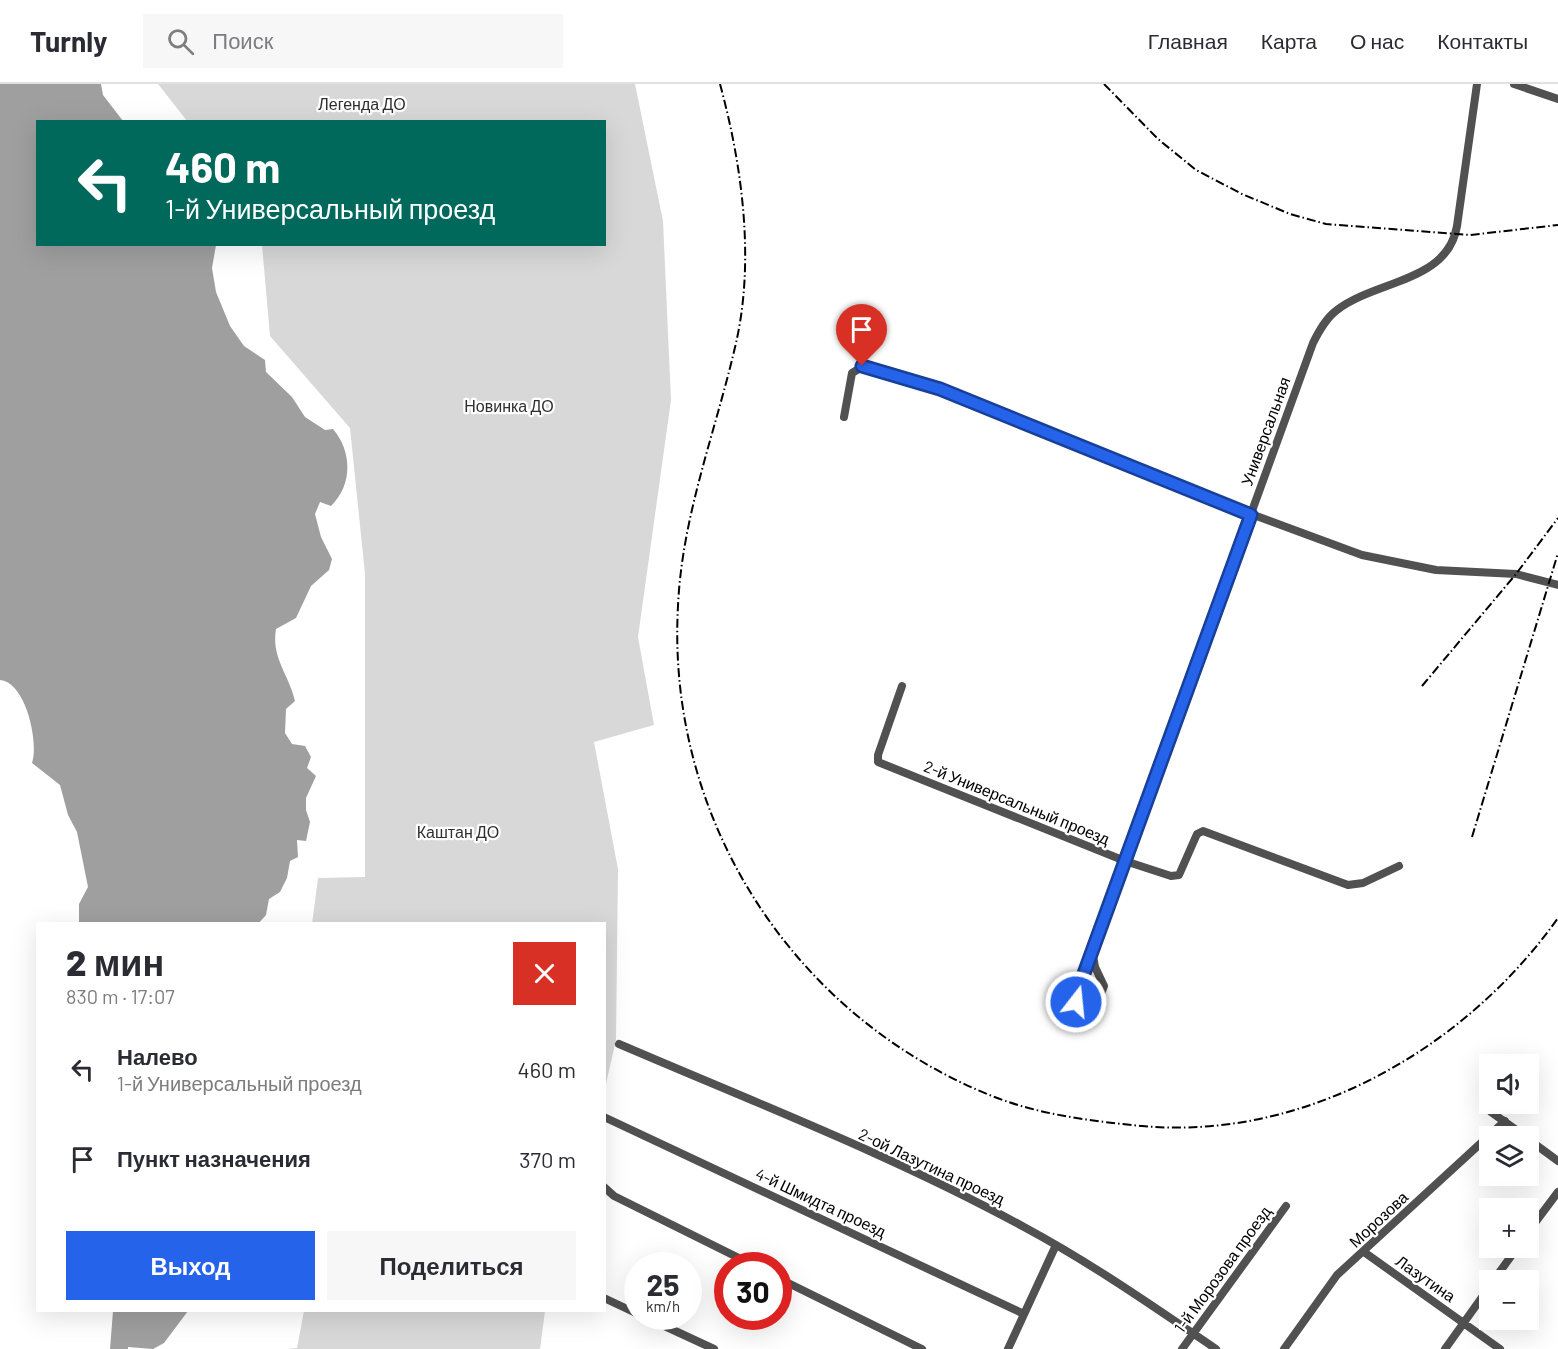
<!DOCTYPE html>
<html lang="ru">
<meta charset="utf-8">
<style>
body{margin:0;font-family:Barlow,sans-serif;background:#f7f7f7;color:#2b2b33;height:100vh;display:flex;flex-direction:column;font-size:22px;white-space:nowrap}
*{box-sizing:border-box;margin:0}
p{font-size:20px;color:#7c7c81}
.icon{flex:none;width:33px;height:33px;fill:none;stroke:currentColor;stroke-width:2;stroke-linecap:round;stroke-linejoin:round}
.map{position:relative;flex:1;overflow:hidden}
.panel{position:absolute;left:36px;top:838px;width:570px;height:390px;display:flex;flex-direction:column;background:#fff;border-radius:0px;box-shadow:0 6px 24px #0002}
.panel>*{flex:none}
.hud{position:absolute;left:36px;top:36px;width:570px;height:126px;border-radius:0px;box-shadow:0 6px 24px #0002;background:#00695c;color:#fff;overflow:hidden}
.tools{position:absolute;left:1479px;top:970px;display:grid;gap:12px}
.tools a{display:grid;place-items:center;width:60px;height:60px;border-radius:0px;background:#fff;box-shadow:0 6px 24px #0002;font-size:30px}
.speed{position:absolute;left:624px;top:1168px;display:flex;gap:12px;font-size:30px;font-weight:700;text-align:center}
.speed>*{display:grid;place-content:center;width:78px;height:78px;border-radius:50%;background:#fff;box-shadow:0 6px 24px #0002;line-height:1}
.speed small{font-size:15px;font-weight:400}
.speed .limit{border:9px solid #d22;background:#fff;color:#111}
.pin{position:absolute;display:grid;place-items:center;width:51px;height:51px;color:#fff;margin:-62px -26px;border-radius:50% 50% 50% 0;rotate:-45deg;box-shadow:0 0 6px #0007}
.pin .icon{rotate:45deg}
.me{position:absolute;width:66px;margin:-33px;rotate:16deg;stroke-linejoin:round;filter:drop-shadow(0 0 4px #0008)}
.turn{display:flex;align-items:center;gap:21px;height:126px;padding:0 30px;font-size:27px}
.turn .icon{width:78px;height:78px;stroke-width:2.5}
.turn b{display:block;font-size:42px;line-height:51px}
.round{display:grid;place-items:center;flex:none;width:63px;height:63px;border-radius:0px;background:#f7f7f7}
.headline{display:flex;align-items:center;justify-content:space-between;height:102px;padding:0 30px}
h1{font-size:36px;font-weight:800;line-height:45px}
.cta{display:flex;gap:12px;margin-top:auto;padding:12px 30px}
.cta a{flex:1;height:69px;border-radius:0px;background:#2563eb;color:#fff;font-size:24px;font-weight:800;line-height:69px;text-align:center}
.cta a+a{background:#f7f7f7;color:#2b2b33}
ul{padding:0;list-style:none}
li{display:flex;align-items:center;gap:18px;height:90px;padding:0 30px}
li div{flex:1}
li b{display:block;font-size:22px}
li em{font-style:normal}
header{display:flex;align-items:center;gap:36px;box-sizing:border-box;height:84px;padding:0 30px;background:#fff;border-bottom:2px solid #e1e1e2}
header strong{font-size:28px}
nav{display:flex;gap:33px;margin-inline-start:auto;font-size:21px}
.search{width:420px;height:54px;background:#f7f7f7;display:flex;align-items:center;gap:15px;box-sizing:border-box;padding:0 21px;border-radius:0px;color:#7c7c81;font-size:22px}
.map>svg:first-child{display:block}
.green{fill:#d8d8d8}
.water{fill:#9f9f9f}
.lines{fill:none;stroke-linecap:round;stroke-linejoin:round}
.minor{stroke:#515151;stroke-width:8}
.rail{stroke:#000;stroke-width:2;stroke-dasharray:9 3 1.5 3;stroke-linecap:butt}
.route-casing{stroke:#184099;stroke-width:15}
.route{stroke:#2563eb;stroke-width:10}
.labels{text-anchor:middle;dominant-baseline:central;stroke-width:4.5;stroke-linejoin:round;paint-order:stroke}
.park-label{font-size:16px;fill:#2f2f2f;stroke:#fff}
.street-label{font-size:16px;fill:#000;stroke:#fff}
</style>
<header>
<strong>Turnly</strong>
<div class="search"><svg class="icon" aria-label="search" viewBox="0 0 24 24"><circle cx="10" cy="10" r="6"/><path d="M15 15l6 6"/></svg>Поиск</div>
<nav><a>Главная</a><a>Карта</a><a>О нас</a><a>Контакты</a></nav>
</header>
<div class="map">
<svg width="1558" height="1265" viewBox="0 0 1558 1265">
<rect width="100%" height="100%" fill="#fff"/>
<path class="green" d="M158,0H635L663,137L671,316L638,553L654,641L594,658L618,785L616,956L605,1004L604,840H312L318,794L365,793V490L350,344L270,252L262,161L604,160V38L187,37Z
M304,1227H545L540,1265H287L297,1264Z"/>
<path class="water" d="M0,0H101L103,11L123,37L38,38V160L216,161L212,184L216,208L230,242L244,262L265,276L266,288L292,313L305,333L325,346L333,345C352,367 353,401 331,422L320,418L315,430L321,453L332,475L329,486L311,502L296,534L276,545C271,574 289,590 295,617L286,625L285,649L292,660L305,662L311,673L307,684L316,692L306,714V726L310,738L306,757L297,756L298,773L290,777L287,794L280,808L269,815L266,831L258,840H83L79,838V820L88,803L77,748L68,731L60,701L32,679C39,659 26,598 0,596Z
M113,1227H188L164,1259L153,1265L128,1263V1265H110Z"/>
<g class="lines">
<path class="minor" d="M1514,0L1558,15
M844,333L852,289L862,283L940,305L1162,397L1362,471L1436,486L1516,490L1558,501
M902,602L878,671V678L1125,777L1171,792L1179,791L1197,750L1203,747L1348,801L1363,799L1399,782
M1092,866L1095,883L1104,902L1096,922L1086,926L1076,918L1078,906L1313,259C1319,247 1326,234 1337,226C1376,196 1448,198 1457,142L1477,0
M619,960C754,1018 894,1072 1024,1143C1091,1179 1153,1222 1216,1265
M1491,1028L1526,1053
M604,1033L1024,1230
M1528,1055L1558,1077
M604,1103L614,1112L755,1182
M1528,1148L1558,1108
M1364,1168L1500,1265
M778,1194L922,1265
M1493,1197L1517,1164
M604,1214L638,1230
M645,1233L714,1265
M1008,1265L1056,1161
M1182,1265L1286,1122
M1284,1265L1337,1191L1505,1037
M1445,1265L1490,1202"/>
<path class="rail" d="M720,0C742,81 755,175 736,259C716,347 682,431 678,522C666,736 794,933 992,1012C1040,1031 1091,1037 1142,1042C1305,1057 1465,965 1558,834
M1104,0L1158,55L1196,86L1242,110L1290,130L1326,140L1470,151L1558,141
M1422,602L1516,490L1558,434
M1472,753L1558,469"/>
</g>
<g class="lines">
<defs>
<path id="route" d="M862,282L940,305L1251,431L1078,906L1076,918"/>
</defs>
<use href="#route" class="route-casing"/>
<use href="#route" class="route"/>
</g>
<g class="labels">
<g class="park-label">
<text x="362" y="19">Легенда ДО</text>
<text x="509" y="321">Новинка ДО</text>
<text x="458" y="747">Каштан ДО</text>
</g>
<g class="street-label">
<text transform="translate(1265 347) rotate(-70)">Универсальная</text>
<text transform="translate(1017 718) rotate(22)">2-й Универсальный проезд</text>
<text transform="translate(932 1082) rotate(25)">2-ой Лазутина проезд</text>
<text transform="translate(821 1118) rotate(25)">4-й Шмидта проезд</text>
<text transform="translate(1378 1135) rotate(-43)">Морозова</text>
<text transform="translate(1222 1185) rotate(-54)">1-й Морозова проезд</text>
<text transform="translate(1426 1194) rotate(35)">Лазутина</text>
</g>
</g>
</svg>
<div class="tools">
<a><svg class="icon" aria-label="sound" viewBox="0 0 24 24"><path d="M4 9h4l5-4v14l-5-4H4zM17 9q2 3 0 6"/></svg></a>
<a><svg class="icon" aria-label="layers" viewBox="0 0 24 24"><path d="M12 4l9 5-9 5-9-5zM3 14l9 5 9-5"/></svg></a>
<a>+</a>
<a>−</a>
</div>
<div class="speed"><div>25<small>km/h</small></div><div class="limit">30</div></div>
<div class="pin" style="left:862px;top:282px;background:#d93025"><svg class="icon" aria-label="arrive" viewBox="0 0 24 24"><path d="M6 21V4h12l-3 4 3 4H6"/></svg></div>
<svg class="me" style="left:1076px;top:918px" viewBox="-20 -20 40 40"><circle r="17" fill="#2563eb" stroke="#fff" stroke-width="3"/><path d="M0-11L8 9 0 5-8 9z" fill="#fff"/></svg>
<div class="hud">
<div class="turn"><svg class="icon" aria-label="left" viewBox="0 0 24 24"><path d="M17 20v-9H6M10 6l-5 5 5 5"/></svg><div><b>460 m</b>1-й Универсальный проезд</div></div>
</div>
<section class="panel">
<div class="headline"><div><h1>2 мин</h1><p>830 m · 17:07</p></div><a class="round" style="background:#d93025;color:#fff"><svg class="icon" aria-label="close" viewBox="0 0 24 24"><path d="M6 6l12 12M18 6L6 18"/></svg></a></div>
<ul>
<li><svg class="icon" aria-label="left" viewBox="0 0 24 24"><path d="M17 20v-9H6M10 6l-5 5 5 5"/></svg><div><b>Налево</b><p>1-й Универсальный проезд</p></div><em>460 m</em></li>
<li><svg class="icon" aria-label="arrive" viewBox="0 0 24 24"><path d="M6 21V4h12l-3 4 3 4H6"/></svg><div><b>Пункт назначения</b></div><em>370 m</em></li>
</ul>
<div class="cta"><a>Выход</a><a>Поделиться</a></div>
</section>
</div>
